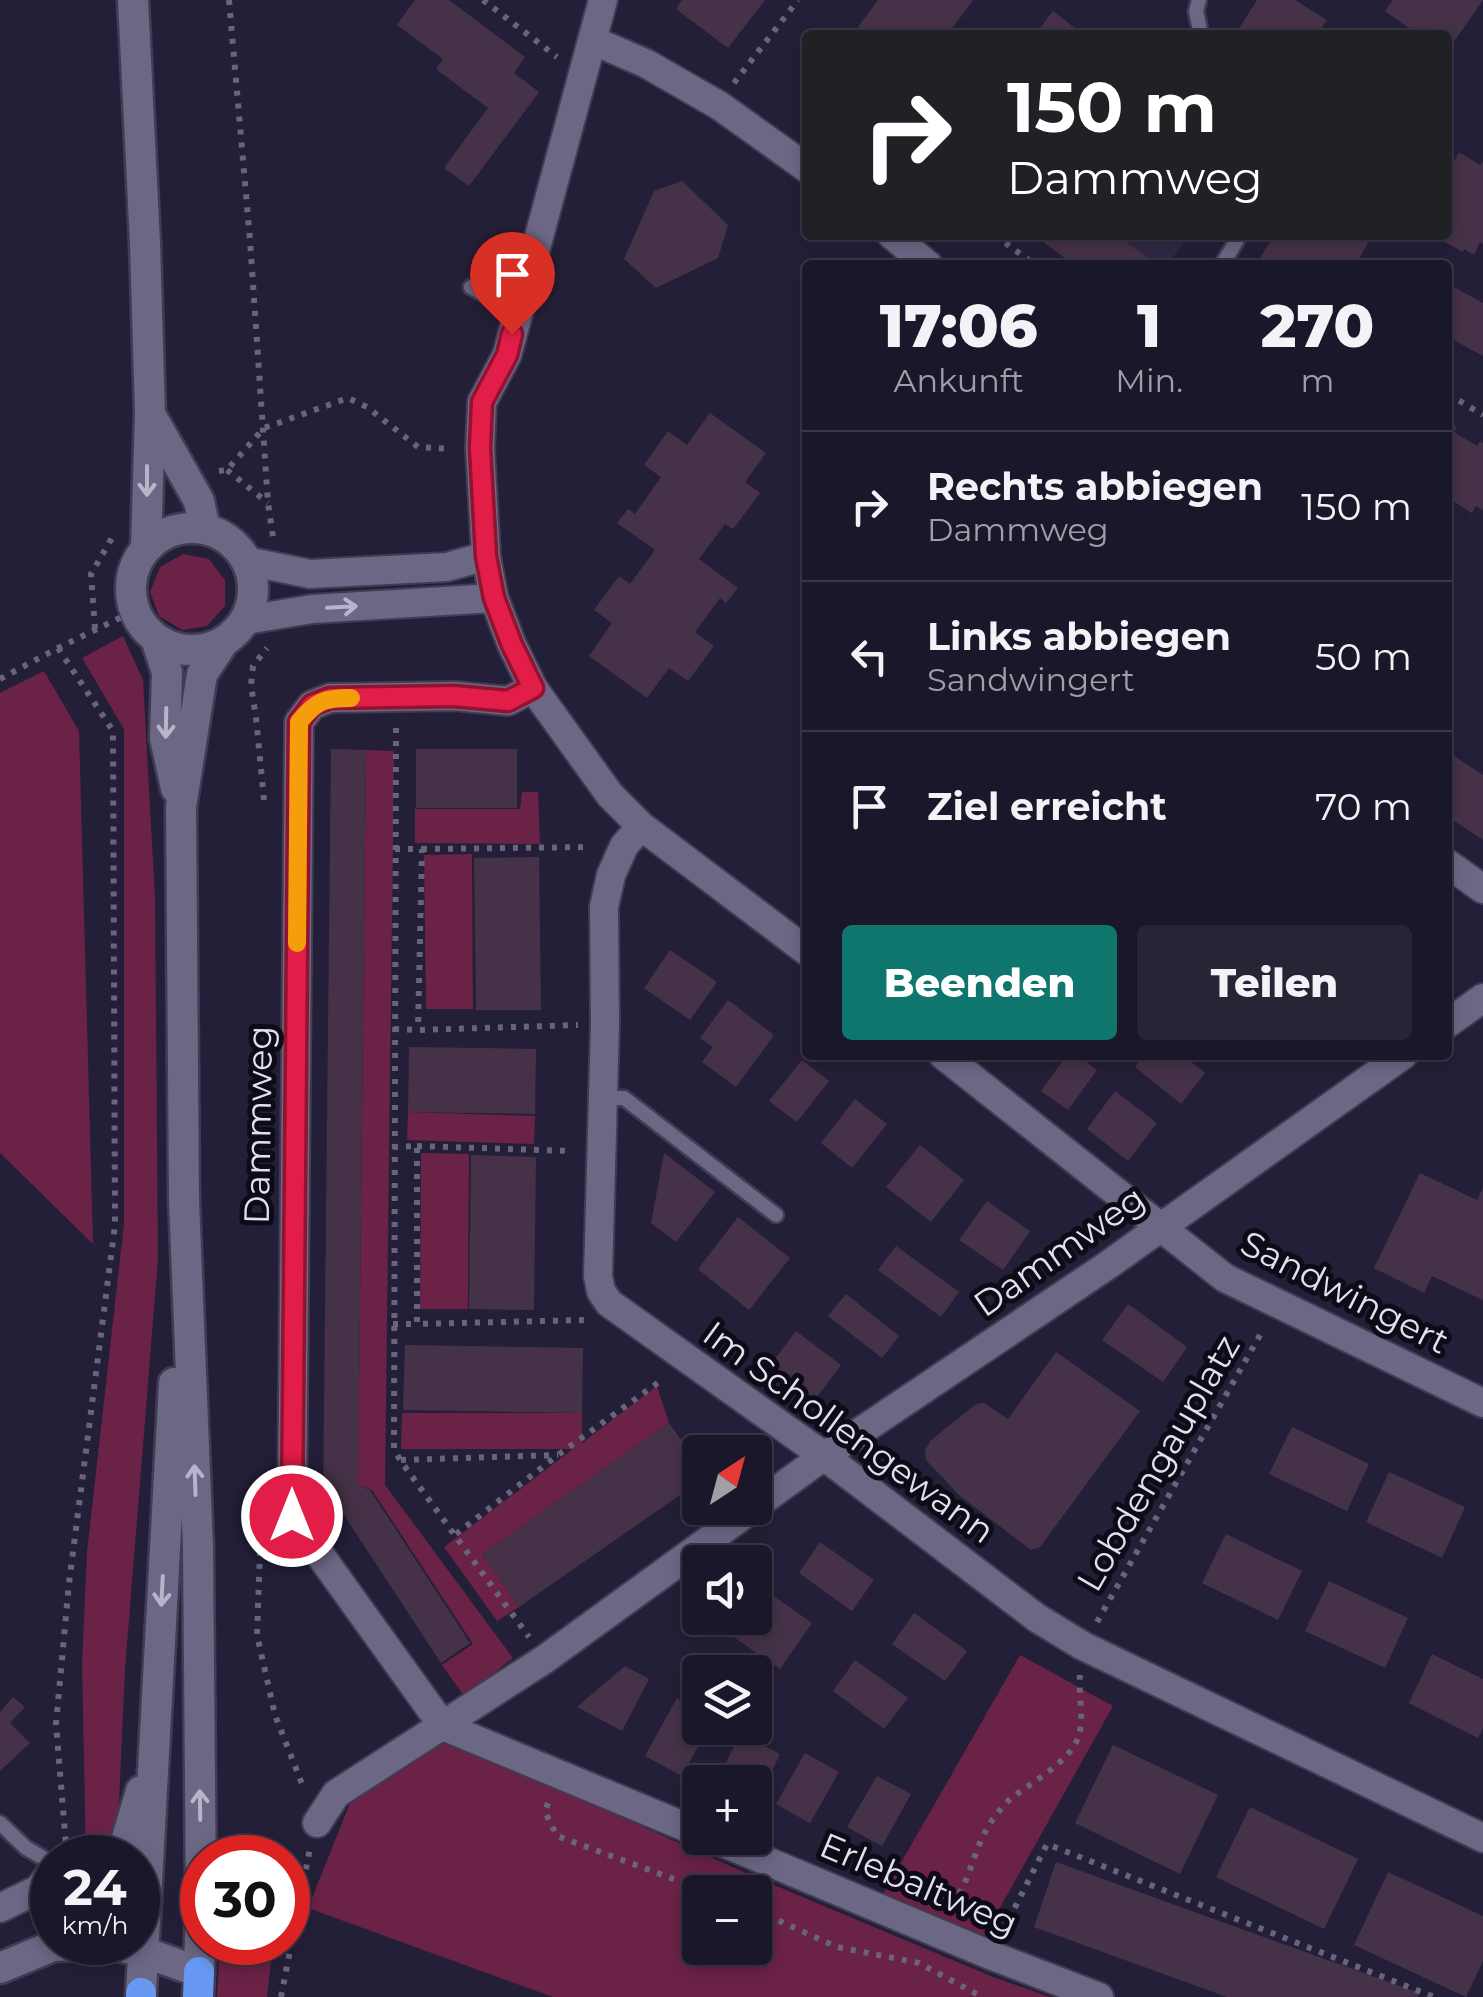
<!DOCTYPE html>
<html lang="de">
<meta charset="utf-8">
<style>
body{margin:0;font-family:Montserrat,sans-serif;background:#282436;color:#f1f3f6;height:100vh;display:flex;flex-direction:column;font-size:38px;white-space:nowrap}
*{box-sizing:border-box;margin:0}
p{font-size:32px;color:#a09fa8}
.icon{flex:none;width:55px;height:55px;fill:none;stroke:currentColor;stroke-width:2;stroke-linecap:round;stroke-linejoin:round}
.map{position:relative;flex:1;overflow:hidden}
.panel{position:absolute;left:802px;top:260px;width:650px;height:800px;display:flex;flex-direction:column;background:#1b172a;border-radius:10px;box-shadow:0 5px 15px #0003,0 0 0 2px #393647}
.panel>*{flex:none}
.hud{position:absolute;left:802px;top:30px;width:650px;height:210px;border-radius:10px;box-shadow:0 5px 15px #0003,0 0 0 2px #393647;background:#202124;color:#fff;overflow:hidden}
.needle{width:65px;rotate:36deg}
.controls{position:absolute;left:682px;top:1435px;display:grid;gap:20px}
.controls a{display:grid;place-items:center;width:90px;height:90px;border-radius:10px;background:#1b172a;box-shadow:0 5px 15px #0003,0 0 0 2px #393647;font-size:50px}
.speed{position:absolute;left:30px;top:1835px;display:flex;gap:20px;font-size:50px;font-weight:700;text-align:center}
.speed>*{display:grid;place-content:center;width:130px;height:130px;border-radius:50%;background:#1b172a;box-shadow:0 5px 15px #0003,0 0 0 2px #393647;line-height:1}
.speed small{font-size:25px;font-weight:400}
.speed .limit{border:15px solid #d22;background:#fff;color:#111}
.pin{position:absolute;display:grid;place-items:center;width:85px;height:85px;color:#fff;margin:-102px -42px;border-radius:50% 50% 50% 0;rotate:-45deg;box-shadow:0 0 10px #0007}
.pin .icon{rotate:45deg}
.me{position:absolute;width:110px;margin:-55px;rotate:0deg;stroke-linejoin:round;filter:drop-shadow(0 0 8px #0008)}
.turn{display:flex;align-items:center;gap:35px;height:210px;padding:0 40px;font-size:45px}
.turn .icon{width:130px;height:130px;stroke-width:2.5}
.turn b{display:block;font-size:70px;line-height:85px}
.eta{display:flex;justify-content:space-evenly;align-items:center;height:170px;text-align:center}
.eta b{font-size:60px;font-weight:800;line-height:70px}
.cta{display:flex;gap:20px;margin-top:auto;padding:20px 40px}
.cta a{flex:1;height:115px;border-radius:10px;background:#0f766e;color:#fff;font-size:40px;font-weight:800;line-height:115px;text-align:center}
.cta a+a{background:#282436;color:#f1f3f6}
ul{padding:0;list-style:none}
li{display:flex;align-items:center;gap:30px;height:150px;padding:0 40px;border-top:2px solid #393647}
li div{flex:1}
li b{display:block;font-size:38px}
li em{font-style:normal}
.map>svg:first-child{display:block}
.built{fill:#2f2947}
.green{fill:#6a2246;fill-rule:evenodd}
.building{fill:#463248}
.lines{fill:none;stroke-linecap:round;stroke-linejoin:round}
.lane-casing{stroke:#413c51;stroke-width:19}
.street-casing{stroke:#413c51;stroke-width:32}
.secondary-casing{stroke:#413c51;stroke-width:35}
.highway-casing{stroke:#413c51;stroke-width:35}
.path{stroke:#68647a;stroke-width:6;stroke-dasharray:5 8;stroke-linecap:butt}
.lane{stroke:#6b6785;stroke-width:14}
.street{stroke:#6b6785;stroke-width:28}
.secondary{stroke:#6b6785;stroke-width:30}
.highway{stroke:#6899f2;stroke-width:30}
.oneway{stroke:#b8b5cb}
.route-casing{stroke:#92132f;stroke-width:25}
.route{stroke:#e11d48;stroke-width:18}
.slow{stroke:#f59e0b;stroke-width:18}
.labels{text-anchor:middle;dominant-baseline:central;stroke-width:10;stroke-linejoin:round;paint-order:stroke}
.street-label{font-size:35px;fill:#e1dff1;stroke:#0d0b16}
</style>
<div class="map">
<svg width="1483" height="1997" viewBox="0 0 1483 1997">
<rect width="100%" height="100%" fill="#241f38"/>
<path class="built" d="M1034,235H1190L1167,265H1074Z"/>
<path class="green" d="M183,554L209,559L225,580V606L207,626L182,630L159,616L150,592L160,567Z
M123,636L143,680L155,898L158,1259L125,1669L118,1822L108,1849L103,1858L86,1857L82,1664L87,1552L124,1224V729L82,658Z
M44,671L79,731L93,1244L0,1153V693Z
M366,750L394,751L385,1485L513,1658L464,1696L442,1665L473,1644L372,1490L358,1485Z
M522,792H538L540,844L415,843V809H520Z
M472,854L473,1009H426L424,855Z
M408,1112L535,1116L534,1144L407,1140Z
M421,1153L469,1154L468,1309H420Z
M657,1386L669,1423L482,1554L519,1607L497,1621L444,1547L573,1449H401L402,1413H582V1443Z
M1020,1655L1113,1706L983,1938L882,1896Z
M442,1737L755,1877L993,1977L1050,1997H553L308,1908L354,1793ZM700,1892H755V1948H700Z
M220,1943H273L267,1997H217Z"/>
<path class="building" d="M415,0H449L525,57L514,73L539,92L469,186L444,168L488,108L436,69L443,59L397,25Z
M682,0H765L728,48L676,9Z
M878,0H973L947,35H852Z
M1257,0H1295L1327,20L1317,35H1235Z
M1393,0H1483L1448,50V35H1419L1385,11Z
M1053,11L1084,35H1035Z
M1459,152L1480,165L1483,161V244L1480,242L1474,255L1464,249L1463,252L1439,239L1441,235H1448V172Z
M682,181L728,225L718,258L656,288L624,259L654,191Z
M1034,235H1117L1157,265H1074Z
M1274,235H1355L1368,243L1355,265H1256Z
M1452,286L1483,303V356L1448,337V294Z
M710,413L766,453L745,482L760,493L733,529L725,524L699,559L738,588L726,603L720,598L695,632L714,646L688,681L669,668L647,698L589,656L612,623L594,610L619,576L630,584L655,550L617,523L628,509L635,514L661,477L644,465L668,431L687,445Z
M1448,422L1457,427L1454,432L1477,446L1480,441L1483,443V510L1476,506L1472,513L1448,498Z
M331,749L366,750L358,1485L370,1490L470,1643L441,1663L340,1509L323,1502Z
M416,749H517V808H416Z
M1448,752L1483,775V840L1448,817Z
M539,857L541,1010H476L474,858Z
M670,950L717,982L690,1020L644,988Z
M728,1000L774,1035L736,1087L702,1062L713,1047L700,1038Z
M409,1047L536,1049L535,1114L408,1112Z
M1067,1055H1077L1097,1070L1068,1110L1041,1091Z
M1144,1055H1183L1205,1073L1181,1104L1135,1067Z
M802,1060L829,1081L797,1122L769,1101Z
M1115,1091L1157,1123L1128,1161L1087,1129Z
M855,1099L887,1124L852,1168L821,1143Z
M920,1145L964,1180L931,1222L886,1187Z
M664,1153L715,1192L676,1242L651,1223Z
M471,1155L536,1157L534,1310L469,1309Z
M1420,1173L1477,1200L1483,1188V1300L1432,1276L1424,1293L1374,1268Z
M987,1201L1030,1231L1003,1270L959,1240Z
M738,1217L790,1258L749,1310L698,1269Z
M896,1246L959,1292L941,1317L878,1270Z
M846,1294L899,1336L882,1358L828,1316Z
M1128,1304L1187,1347L1163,1382L1102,1340Z
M796,1331L841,1365L814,1401L769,1367Z
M405,1345L583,1348L582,1413L403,1410Z
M1056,1352L1140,1411L1040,1547L1031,1550L959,1495L926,1460L925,1451L930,1441L976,1404L984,1403L1008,1419Z
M669,1423L700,1466V1481L519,1607L482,1554Z
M1292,1427L1369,1464L1347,1511L1269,1474Z
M1389,1472L1465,1507L1442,1558L1366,1522Z
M1226,1534L1302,1571L1278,1620L1202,1583Z
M820,1542L874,1580L852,1611L799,1573Z
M1329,1581L1408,1618L1385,1668L1305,1631Z
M759,1586L812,1623L780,1669L721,1628L729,1618H755V1592Z
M914,1613L967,1651L945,1681L892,1644Z
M1432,1654L1483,1679V1728L1478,1738L1409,1703Z
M855,1660L908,1698L884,1729L833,1691Z
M625,1666L649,1679L622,1731L577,1707Z
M13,1697L25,1707L10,1723L30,1743L0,1771V1712Z
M677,1698L700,1711V1728H708L682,1776L645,1756Z
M740,1734L780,1754L755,1807V1782H717Z
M1113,1745L1218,1795L1180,1874L1075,1823Z
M805,1753L839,1772L810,1823L776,1804Z
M877,1776L911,1794L882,1846L847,1827Z
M1250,1807L1358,1859L1324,1929L1216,1877Z
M1056,1862L1419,1993L1418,1997H1227L1034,1927Z
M1388,1872L1483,1916V1961L1466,1997L1354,1945Z"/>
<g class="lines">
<defs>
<path id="lane" d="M1199,0L1196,11L1201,35
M1222,265L1240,235
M471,287L518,313
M602,1098H624L776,1215
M0,1823L26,1848L52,1863"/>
<path id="street" d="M603,0L507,355L482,402L480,448L486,556L494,598L512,645L533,688L610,795L641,826L808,952
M592,40L647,64L720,106L808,169
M892,235L928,265
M247,561L310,574L447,567L486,556
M246,620L312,609L494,598
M641,826L624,846L611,875L604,907L605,1024L598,1276L601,1291L609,1303L824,1456L1037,1618L1083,1646L1483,1838
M1448,864L1483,889
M1448,1023L1483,998
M943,1055L1225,1278L1483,1403
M755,1506L824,1456L1108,1265L1403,1055
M443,1726L292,1516L299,722L312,705L330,698L455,696L508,701L533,688
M443,1726L700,1833
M317,1823L336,1794L545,1659L753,1508
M712,1838L990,1955L1099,1997
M0,1908L39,1889L52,1871"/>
<path id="secondary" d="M133,0L145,243L150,414L146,548
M150,414L199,501L205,529
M131 589a61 61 0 1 1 122 0a61 61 0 1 1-122 0Z
M156,639L167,672L165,738L176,788
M121,1858L141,1791
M0,1968L53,1946L109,1944L144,1952L199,1972
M199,1972L201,1901L198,1547L184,1200L181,807L202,674L222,644
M141,1993L174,1383"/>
<path id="highway" d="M141,1997V1993
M198,1997L199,1972"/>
</defs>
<use href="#lane" class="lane-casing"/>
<use href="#street" class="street-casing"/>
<use href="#secondary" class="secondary-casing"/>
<use href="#highway" class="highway-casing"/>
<path class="path" d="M229,0L250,240L268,503L273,537
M483,0L557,57
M988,35L996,25
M734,83L798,0
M995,235L1035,265
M1448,394L1483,415
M227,470L268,503
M219,471L227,470L264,428L348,398L367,407L418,447L451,449
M95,629L91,574L113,536
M58,648L113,731L115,1225L69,1583L56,1724L66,1845
M0,679L58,648L134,611
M396,728L394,1448L400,1460L529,1637
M264,800L256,718L251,685L253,666L267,648
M395,849H422L418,1030
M422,849L591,847
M394,1029L418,1030L578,1025
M417,1146L570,1151
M393,1147L417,1146V1324L585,1320
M393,1324H417
M401,1460L558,1455
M261,1525L257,1635L275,1715L304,1789
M456,1534L558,1455L663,1379
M1097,1622L1264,1328
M548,1803L545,1812L557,1836L709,1892
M952,1905C970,1881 973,1852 988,1827C993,1818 1001,1808 1008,1801C1028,1784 1068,1764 1078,1738C1085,1719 1078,1695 1080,1675
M755,1910L837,1947L919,1963L982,1997
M1003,1931L1047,1844L1434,1997
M281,1997L310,1848"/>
<use href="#lane" class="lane"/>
<use href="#street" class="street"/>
<use href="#secondary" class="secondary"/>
<use href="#highway" class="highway"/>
</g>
<defs><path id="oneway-shaft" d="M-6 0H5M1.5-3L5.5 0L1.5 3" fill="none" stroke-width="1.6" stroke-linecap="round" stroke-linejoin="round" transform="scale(2.5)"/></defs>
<g class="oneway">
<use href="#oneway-shaft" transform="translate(147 481) rotate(90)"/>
<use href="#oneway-shaft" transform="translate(342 607) rotate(-3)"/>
<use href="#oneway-shaft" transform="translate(166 723) rotate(91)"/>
<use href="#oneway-shaft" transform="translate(195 1480) rotate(-92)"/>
<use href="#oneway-shaft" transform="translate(162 1591) rotate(93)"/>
<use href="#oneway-shaft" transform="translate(200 1805) rotate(-91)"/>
</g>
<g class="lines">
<defs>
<path id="route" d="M292,1516L299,722L312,705L330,698L454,696L508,701L533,688L512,645L494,598L486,556L480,448L482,402L507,355L512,334"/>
</defs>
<use href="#route" class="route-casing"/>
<use href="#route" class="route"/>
<path class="slow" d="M297,943L299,722C316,701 324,698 351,698"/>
</g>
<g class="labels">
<g class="street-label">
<text transform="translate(258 1125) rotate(-89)">Dammweg</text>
<text transform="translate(1059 1251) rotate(-35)">Dammweg</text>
<text transform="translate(1345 1292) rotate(27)">Sandwingert</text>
<text transform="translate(849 1432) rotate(36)">Im Schollengewann</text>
<text transform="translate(1158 1463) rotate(-60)">Lobdengauplatz</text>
<text transform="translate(919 1884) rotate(23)">Erlebaltweg</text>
</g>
</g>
</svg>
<div class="controls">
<a><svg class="needle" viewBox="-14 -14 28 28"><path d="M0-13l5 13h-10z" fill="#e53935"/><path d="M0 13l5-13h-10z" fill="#a09fa8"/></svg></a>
<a><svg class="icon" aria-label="sound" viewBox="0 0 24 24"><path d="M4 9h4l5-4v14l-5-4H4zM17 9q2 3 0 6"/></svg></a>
<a><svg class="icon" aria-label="layers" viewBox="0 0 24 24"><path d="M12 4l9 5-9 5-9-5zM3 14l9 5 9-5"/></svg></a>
<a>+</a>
<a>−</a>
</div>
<div class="speed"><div>24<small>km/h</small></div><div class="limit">30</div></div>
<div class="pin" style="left:512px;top:334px;background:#d93025"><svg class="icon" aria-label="arrive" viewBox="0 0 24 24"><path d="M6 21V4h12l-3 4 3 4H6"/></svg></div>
<svg class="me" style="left:292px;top:1516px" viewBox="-20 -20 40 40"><circle r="17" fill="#e11d48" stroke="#fff" stroke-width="3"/><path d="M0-11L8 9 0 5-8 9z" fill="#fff"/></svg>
<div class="hud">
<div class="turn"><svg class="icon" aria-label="right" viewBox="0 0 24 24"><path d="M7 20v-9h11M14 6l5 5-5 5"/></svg><div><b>150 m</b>Dammweg</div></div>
</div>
<section class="panel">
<div class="eta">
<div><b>17:06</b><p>Ankunft</p></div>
<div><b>1</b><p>Min.</p></div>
<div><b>270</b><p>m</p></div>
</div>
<ul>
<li><svg class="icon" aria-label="right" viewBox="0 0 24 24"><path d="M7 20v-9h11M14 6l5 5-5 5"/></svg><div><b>Rechts abbiegen</b><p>Dammweg</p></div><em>150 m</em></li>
<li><svg class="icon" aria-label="left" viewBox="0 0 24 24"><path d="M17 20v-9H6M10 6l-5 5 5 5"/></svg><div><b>Links abbiegen</b><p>Sandwingert</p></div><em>50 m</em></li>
<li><svg class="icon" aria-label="arrive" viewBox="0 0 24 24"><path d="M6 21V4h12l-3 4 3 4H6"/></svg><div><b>Ziel erreicht</b></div><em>70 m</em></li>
</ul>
<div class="cta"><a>Beenden</a><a>Teilen</a></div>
</section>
</div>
